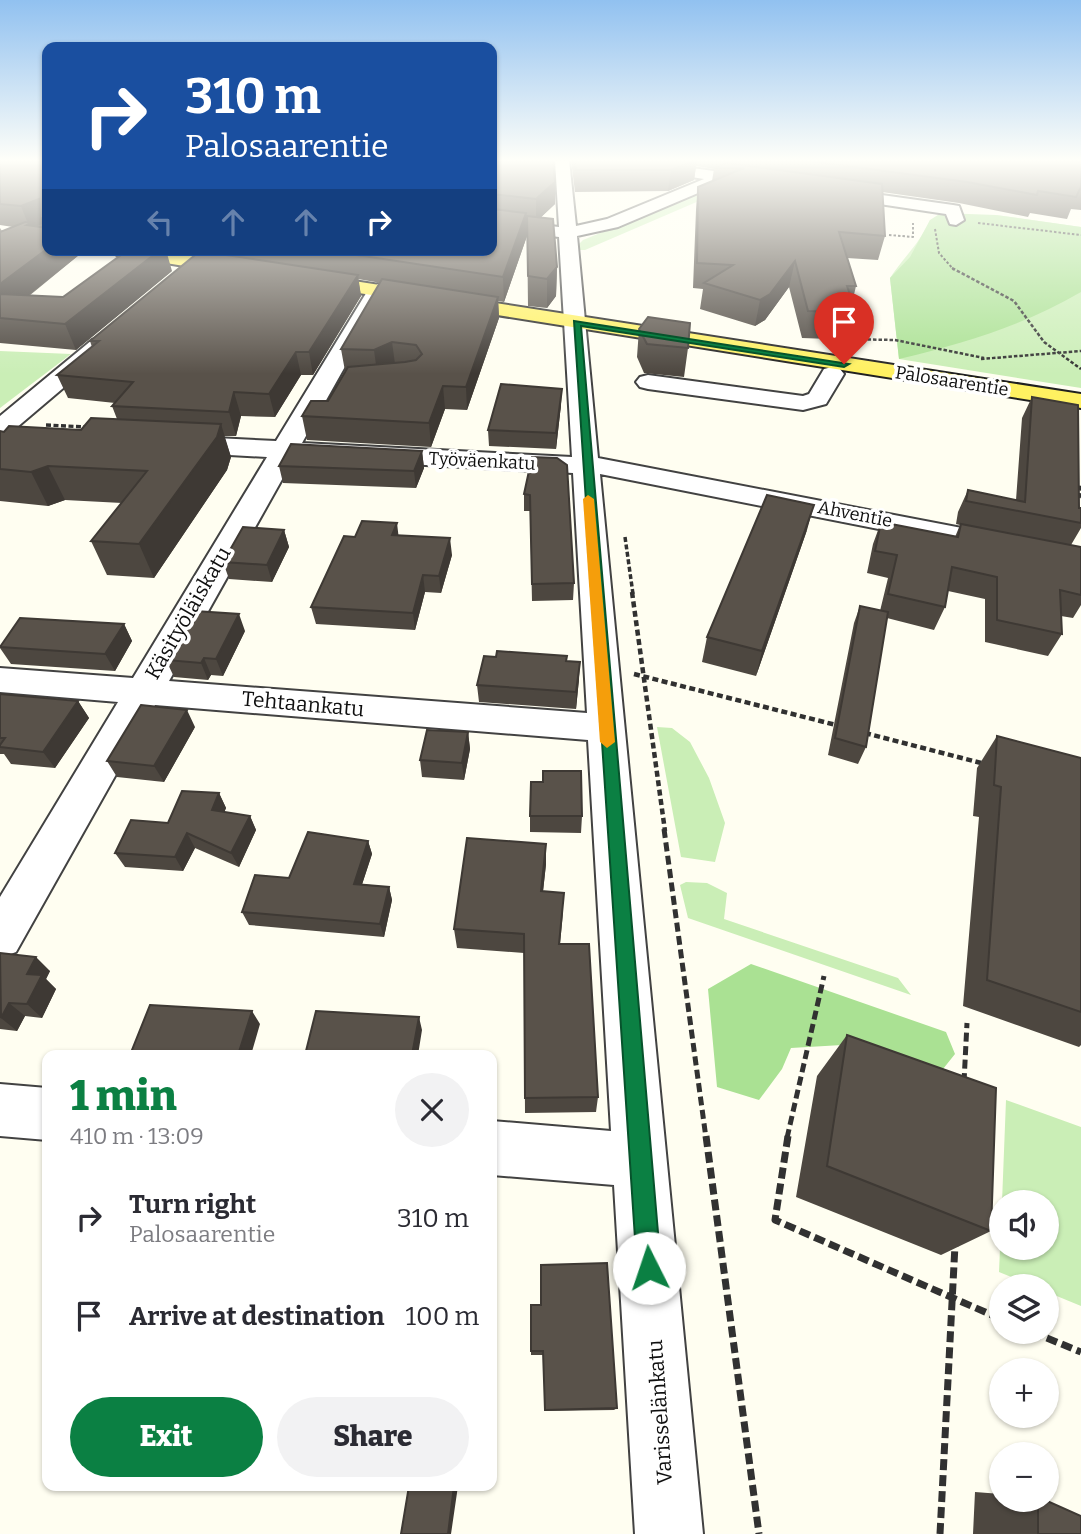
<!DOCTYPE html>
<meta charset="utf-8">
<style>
body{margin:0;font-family:Bitter,serif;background:#f2f2f3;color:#2b2b33;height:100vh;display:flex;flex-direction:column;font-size:26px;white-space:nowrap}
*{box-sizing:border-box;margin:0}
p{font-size:23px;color:#7c7c81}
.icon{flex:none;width:38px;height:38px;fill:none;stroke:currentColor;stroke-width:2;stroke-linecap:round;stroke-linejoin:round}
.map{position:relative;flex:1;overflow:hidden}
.panel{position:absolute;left:42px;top:1050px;width:455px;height:441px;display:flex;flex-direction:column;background:#fff;border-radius:14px;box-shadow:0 2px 5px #0004}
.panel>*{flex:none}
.banner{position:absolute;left:42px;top:42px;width:455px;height:214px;border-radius:14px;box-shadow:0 2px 5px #0004;background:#1a4fa0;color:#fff;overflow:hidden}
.controls{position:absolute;left:989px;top:1190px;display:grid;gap:14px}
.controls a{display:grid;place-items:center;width:70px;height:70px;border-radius:50%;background:#fff;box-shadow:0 2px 5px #0004;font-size:35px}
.pin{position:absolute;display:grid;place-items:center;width:60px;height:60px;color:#fff;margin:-72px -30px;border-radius:50% 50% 50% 0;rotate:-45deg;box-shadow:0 0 7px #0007}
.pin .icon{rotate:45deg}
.me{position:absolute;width:77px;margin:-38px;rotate:356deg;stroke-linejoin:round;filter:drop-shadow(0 0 5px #0008)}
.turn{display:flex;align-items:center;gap:24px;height:147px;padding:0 28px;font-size:32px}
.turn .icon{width:91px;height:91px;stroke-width:2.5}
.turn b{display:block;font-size:49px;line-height:60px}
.lanes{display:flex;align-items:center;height:66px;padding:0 28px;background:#0003;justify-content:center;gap:35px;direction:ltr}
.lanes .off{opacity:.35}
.round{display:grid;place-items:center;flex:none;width:74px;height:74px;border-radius:37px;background:#f2f2f3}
.summary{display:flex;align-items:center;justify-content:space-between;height:119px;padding:0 28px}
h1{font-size:42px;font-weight:800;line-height:52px;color:#0b8043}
.action{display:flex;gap:14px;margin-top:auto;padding:14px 28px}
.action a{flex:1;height:80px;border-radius:42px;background:#0b8043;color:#fff;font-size:28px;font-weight:800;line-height:80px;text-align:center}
.action a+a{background:#f2f2f3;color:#2b2b33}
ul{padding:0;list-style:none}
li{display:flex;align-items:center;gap:21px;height:98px;padding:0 28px}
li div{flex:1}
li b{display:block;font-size:26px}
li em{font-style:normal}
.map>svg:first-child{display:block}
.green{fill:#caeeb6}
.forest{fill:#aae193}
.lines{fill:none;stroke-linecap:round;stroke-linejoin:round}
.minor-casing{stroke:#424242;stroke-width:4}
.major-casing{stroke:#202020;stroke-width:4}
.path-far5{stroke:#313131;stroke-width:2;stroke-dasharray:2.5 2;stroke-linecap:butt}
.path-far4{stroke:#313131;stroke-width:2.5;stroke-dasharray:3.5 2;stroke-linecap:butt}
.path-far3{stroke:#313131;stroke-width:3.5;stroke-dasharray:5 2.5;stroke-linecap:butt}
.path-far2{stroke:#313131;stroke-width:4.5;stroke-dasharray:6 3.5;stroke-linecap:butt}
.path-far1{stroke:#313131;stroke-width:5;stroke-dasharray:9 4.5;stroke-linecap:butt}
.path{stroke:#313131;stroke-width:7;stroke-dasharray:11 5;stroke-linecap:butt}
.minor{fill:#fff;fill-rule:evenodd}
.major{fill:#fff161;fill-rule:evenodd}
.wall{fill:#4d4740}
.shaded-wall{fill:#3e3934}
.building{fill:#59524a;stroke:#3e3934;stroke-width:2}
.route{fill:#0b8043;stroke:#07532c;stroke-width:2}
.slow{fill:#f59e0b}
.labels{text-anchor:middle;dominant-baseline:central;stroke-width:7;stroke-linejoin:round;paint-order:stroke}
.far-street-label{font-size:18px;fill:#0f0f0f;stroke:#fff}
.street-label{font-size:21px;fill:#0f0f0f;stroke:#fff}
</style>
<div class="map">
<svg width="1081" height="1534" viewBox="0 0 1081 1534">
<rect width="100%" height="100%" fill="#fffef1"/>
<path class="green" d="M743,182L585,250H579L578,245L583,240L723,183Z
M996,215L1081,227V388L899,359L890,278C903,258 921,242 930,220Z
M0,351L71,354L0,408Z
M657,727L672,728L690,742L709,778L725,823L715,862L681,857Z
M686,882L707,883L727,893L724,919L898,978L911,995L688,918L680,885Z
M1006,1100L1081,1127V1306L1047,1292L1046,1286H1033L999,1272L1001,1225V1248H1046V1202H1002Z"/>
<path class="forest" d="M941,213L996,215L1081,227V292C1022,326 965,343 899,359L890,278L910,257L930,220Z
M751,964L946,1032L955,1054L943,1069L892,1060L842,1045L791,1048L782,1069L759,1100L717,1087L708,989Z"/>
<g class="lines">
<defs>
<path id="minor" d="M555,160H569L576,226L607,219L704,179L666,173L660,160H674L677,166L765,178L773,183L765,188L724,182L618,227L577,236L598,458L1081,551V569L600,474L703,1534H635L614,1185L492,1175V1121L611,1131L588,740L155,705L16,952L0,958V897L118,702L0,692V668L133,678L267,457L176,452L167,449L163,444L167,439L176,436L276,441L368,290L378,284L388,290L302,443L572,457L559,237L492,229V219L559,227ZM294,458L573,473L587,713L169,681Z
M832,188L953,205L959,206L964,220L956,225L950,224L946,214L826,196L824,193Z
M100,338L111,345L108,350L9,434L0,437V416L92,340Z
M832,367L840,369L844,374L826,404L803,410L648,389L640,387L636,382L640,377L648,375L803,396L809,394L824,369Z
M0,1084L47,1088V1140L0,1136Z"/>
<path id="major" d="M108,250H154L239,263L248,269L239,275L117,255Z
M309,274L1081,394V408L302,284L299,280L302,276Z"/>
</defs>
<use href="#minor" class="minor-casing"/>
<use href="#major" class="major-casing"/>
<path class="path-far5" d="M978,223L1081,235
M935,229L939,253L954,270
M889,235L913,237V223
M64,250L94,255"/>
<path class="path-far4" d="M952,268L1014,301L1044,342L1081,369
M840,339L895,340L984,358
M981,359L1081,351"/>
<path class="path-far3" d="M46,425L86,427
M1079,498L1081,485
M625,537L633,594"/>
<path class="path-far2" d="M632,592L665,831
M634,674L840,726
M865,733L985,764"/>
<path class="path-far1" d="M664,829L706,1138
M964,1082L967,1023
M787,1138L824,976"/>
<path class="path" d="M706,1136L759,1534
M788,1136L775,1220L1001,1319
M1032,1332L1081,1352
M940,1534L955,1245"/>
<use href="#minor" class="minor"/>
<use href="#major" class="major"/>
</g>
<path class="wall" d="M0,160H47V250H78L79,255L29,296L63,297L172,271L76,350L0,343V228L2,231L13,227L0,225Z
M492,160L555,182V204L541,217L557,267L556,296L547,308L528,306L527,220V236L504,302L498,301L499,318L467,410L445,409L431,447L307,440L302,416L328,401L345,371L341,349L381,283L358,279L361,296L313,375H301L275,417L241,416L236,436H224L231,457L227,470L154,578L107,575L91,541L122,503L65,500L48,506L0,501V431L81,430L117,419L112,406L115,403L68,398L57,375L92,347L90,341L227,255L225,250H492Z
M571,160H1081V210L1071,209L1067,219L1030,213L1028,217L959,203L882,192L885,236L878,260L847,258L856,286L846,329H832L830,339L802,338L789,287L765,320L755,326L700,309L703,289L693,288L696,210L698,187L712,181L714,169L696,166L694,180L668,191L575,192Z
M639,329L688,348L684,377L644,373L637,357Z
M1032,397L1079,508H1081V528L1071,545L1081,547V605L1073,618L1061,616L1062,634L1048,656L985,642V599L948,591L945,607L934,630L887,618L866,747L858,764L828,755L854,623L860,606L880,611L888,578L867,573L873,544L881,522L955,537L960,525L956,524L958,512L968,490L1016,500L1022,418Z
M561,405L556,449L489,446L488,430Z
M422,451L424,468L416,488L283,483L279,466Z
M532,457L574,583L573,600L532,601L530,511H524V494Z
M284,530L289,547L272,582L229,579L223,562Z
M807,530L756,676L702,662L707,637Z
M398,535L452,555L441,593L425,592L415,630L316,624L311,607L355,537Z
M124,624L132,641L115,671L11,664L0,648V646Z
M245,631L223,676L211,675L208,680L174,677L166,660Z
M567,661L579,679L576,709L479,702L477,685Z
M0,694L78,701L89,718L55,768L11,764L4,754H0Z
M195,727L164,782L117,777L107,761Z
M468,732L470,749L464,780L422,777L420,760Z
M997,736L1081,758V1045L1079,1047L963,1006L979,817L973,816L977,768Z
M219,793L226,808L224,812L250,816L256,830L239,867L195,848L183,871L125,867L115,853Z
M530,816H582L581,833L530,832Z
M368,841L372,854L362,884L389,887L392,900L384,937L249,925L242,912L289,878Z
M546,844V864L543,891L563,912L560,944L598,1097L596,1112L525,1113L524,953L457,948L454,929Z
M0,953L50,971L46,979L56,989L42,1018L25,1016L17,1031L0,1029Z
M847,1035L991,1231L941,1255L796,1197L817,1076Z
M531,1305L617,1408L614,1410L545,1411L543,1355H531Z
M975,1492L1001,1494V1500H1045L1081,1534H973Z"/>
<path class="shaded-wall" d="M697,160L694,180L668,191L671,170Z
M555,182V204L536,222V199Z
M39,199L47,216V236L42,224L34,227L42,246L28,224L21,206Z
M526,213L527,236L504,302L503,277Z
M47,249V250H78L79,255L0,318V284Z
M160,250H166L172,271L76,350L65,324Z
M795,261L789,287L765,320L755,326L760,300Z
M557,267L556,296L547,308V279Z
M358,275L361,296L313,375L309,352Z
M498,297L499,318L467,410L466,387Z
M392,342L395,364L377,372L374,350Z
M296,352L301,375L275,417L269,394Z
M443,386L445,409L431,447L429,423Z
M562,389L561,405L556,449V433Z
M234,392L241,416L236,436L229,412Z
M221,424L231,457L227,470L154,578L139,544Z
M422,451L424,468L416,488L414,471Z
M48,466L65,500L48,506L31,472Z
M814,505L807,530L756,676L762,651Z
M397,523L399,540L392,535Z
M284,530L289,547L272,582L267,565Z
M450,538L452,555L441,593L439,576Z
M423,575L425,592L415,630L413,613Z
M239,614L245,631L223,676L216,659Z
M124,624L132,641L115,671L105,654Z
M204,658L211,675L208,680L201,663Z
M580,662L579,679L576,709V692Z
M78,701L89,718L55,768L43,752Z
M187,710L195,727L164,782L154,766Z
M468,732L470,749L464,780L462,763Z
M219,793L226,808L219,825L212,810Z
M250,816L256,830L239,867L231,853Z
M187,833L195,848L183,871L175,857Z
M368,841L372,854L358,897L354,884Z
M546,844V864L541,910V891Z
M389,887L392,900L384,937L380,924Z
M36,957L50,971L46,979L56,989L42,1018L27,1004V974Z
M9,1003L25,1016L17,1031L1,1018Z
M252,1011L260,1024L251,1055H238Z
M419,1017L422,1030L418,1055H412Z
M454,1486H458L451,1534H448Z"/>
<path class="building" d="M0,160H47V216L40,219L39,199L21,206L0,204Z
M492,160H553L555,182L536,199L492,194Z
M574,160H696L671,170H576Z
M802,160H1065L1081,162V187L1076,197L1038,191L1037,195L967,182Z
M727,163L882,184L885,236L839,232L856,286H847L853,303L832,302L837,312L808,311L795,261L770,294L760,300L704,283L733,265L697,263L698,187L744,168H714Z
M492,209L526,213L503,277L323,250H492Z
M527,216L553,219L557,267L547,279L528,276Z
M25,222L32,223L27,225L47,228V249L0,284V232Z
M128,250H160L65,324L0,318V294L63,297Z
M200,251L358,275L309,352H296L269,394L234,392L229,412L112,406L133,382L57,375L99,341H90Z
M382,279L498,297L466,387L443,386L429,423L302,416L311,401H328L348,367L405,362L416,360L422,354L416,345L392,342L374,350L341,349Z
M648,317L690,323L688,348L647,344L639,329Z
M501,384L562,389L556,433L488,430Z
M1032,397L1078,405L1079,508H1081V523L966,501L968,490L1025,502Z
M91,418L221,424L217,437L139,544L91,541L147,471L48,466L31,472L0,469V431L4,432L9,426L81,430Z
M291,444L422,451L414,471L279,466Z
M532,457L557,458L567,465L574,583L532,584L530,495L524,494Z
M767,495L814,505L762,651L707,637Z
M362,521L397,523L392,535L450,538L439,576L423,575L413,613L311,607L344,536L355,537Z
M881,522L958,537L961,524L1081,547V595L1060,590L1062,634L997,620V577L952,567L945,607L888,594L897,555L875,551Z
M243,527L284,530L267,565L223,562Z
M860,606L888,612L866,747L835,738Z
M195,611L239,614L216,659L204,658L201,663L166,660Z
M20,618L124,624L105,654L0,647Z
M497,651L567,656L566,661L580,662L576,692L477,685L484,656L496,657Z
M0,694L78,701L43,752L0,747V745L5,738H0Z
M141,705L187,710L154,766L107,761Z
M427,730L468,732L462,763L420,760Z
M997,736L1081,758V1012L987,980L1001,787L994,785Z
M543,771H581L582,816H530L531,782H543Z
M182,791L219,793L212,810L250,816L231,853L187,833L175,857L115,853L131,820L168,823Z
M308,832L368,841L354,884L389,887L380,924L242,912L255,875L289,878Z
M467,838L546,844L541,891L564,893L559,944H589L598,1097L525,1098L524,934L454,929Z
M0,953L36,957L27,974L42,975L27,1004L9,1003L1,1018Z
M150,1005L252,1011L238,1055H130Z
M316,1011L419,1017L412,1055H305Z
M847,1035L996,1088L991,1231L827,1166Z
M607,1263L617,1408L545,1410L543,1351H531V1305H541V1265Z
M409,1486H454L448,1534H401Z
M1038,1500H1045L1081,1516V1534H1038Z"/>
<linearGradient id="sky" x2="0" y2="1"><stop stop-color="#91c1f0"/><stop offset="0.43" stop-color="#fffff9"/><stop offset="1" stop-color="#fffff9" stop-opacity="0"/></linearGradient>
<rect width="1081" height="374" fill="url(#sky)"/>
<path class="route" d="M574,321L849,364L844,367L581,326L661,1268L657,1277L649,1280L640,1277L637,1268Z"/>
<path class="slow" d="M588,495L594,499L615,742L607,748L600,742L583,499Z"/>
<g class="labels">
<g class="far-street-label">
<text transform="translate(952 381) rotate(9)">Palosaarentie</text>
<text transform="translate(482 461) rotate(3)">Työväenkatu</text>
<text transform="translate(855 514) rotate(11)">Ahventie</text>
</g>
<g class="street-label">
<text transform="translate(188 613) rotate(-60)">Käsityöläiskatu</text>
<text transform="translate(303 704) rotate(5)">Tehtaankatu</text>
<text transform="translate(660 1412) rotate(-94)">Varisselänkatu</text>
</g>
</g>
</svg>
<div class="controls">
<a><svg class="icon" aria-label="sound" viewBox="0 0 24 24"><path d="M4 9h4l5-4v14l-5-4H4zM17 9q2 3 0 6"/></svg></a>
<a><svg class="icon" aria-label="layers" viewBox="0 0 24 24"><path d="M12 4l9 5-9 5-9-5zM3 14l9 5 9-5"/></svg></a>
<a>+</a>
<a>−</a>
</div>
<div class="pin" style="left:844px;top:364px;background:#d93025"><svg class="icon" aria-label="arrive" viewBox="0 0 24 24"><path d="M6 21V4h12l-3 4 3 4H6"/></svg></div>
<svg class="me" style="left:649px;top:1268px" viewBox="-20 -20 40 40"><circle r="19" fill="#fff"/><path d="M0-13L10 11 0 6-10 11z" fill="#0b8043"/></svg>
<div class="banner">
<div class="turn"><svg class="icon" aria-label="right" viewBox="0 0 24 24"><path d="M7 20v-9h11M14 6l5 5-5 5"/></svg><div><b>310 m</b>Palosaarentie</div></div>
<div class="lanes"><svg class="icon off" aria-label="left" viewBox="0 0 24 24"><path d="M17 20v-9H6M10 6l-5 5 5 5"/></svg><svg class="icon off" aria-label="ahead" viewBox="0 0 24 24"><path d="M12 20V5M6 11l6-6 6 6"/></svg><svg class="icon off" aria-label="ahead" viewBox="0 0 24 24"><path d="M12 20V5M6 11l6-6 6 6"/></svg><svg class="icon" aria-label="right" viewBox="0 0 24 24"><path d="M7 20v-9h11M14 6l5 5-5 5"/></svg></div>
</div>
<section class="panel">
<div class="summary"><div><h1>1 min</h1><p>410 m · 13:09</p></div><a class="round"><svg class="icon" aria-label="close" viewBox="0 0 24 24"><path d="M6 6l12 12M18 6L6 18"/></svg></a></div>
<ul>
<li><svg class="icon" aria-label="right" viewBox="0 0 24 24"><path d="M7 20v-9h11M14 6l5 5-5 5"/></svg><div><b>Turn right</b><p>Palosaarentie</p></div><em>310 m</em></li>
<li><svg class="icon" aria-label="arrive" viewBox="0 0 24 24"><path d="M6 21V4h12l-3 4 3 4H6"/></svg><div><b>Arrive at destination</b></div><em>100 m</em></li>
</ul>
<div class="action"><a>Exit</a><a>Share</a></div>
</section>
</div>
